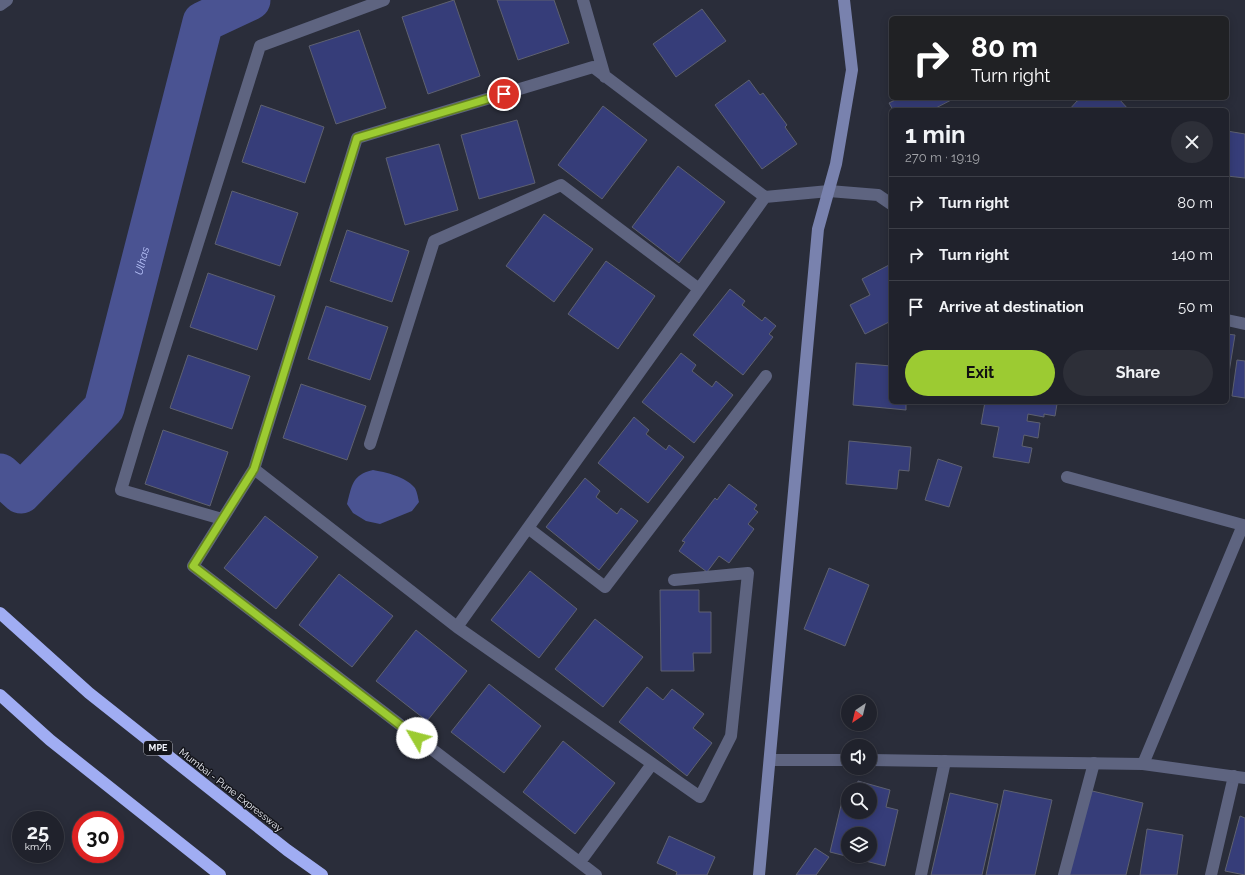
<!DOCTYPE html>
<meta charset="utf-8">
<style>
body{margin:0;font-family:Raleway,sans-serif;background:#2d2f38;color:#f1f3f6;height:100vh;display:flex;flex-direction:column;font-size:15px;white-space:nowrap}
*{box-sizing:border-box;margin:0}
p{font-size:13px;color:#a2a4a9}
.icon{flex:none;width:22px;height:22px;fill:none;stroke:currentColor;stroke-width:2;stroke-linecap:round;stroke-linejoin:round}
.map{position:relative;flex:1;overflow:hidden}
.panel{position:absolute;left:889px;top:108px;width:340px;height:296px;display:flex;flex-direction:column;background:#20222c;border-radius:6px;box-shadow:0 2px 10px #0003,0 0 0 1px #3d3f48}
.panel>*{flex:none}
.banner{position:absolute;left:889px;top:16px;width:340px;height:84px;border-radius:6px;box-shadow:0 2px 10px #0003,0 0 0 1px #3d3f48;background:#202124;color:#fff;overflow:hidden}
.needle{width:26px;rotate:215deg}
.fabs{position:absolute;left:841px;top:695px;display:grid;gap:8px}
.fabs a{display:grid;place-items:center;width:36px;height:36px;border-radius:50%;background:#20222c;box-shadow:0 2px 10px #0003,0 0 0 1px #3d3f48;font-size:20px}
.speed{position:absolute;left:12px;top:811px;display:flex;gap:8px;font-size:20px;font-weight:700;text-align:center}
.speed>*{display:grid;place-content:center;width:52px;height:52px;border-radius:50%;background:#20222c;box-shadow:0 2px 10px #0003,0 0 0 1px #3d3f48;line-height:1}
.speed small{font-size:10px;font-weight:400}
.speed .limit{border:6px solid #d22;background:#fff;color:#111}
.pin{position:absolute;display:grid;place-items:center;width:34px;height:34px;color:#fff;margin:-17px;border:2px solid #fff;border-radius:50%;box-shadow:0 1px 4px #0007}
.me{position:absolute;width:44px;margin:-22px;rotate:307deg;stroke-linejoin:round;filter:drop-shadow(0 0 3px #0008)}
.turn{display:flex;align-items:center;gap:14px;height:84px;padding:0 16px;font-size:18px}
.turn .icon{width:52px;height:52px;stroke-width:2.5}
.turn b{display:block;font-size:28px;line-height:34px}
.round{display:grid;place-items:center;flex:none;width:42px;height:42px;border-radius:21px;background:#2d2f38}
.head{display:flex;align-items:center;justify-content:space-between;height:68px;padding:0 16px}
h1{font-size:24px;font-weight:700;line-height:30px}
.cta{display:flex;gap:8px;margin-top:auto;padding:8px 16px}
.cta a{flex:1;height:46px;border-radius:24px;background:#9ccb32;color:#111;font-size:16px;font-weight:700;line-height:46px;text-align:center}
.cta a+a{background:#2d2f38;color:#f1f3f6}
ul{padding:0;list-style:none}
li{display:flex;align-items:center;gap:12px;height:52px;padding:0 16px;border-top:1px solid #3d3f48}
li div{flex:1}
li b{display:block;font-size:15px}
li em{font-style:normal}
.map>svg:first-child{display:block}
.water{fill:#4a5392}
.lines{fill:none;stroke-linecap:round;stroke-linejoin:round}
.river{stroke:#4a5392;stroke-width:41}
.building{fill:#363d79;stroke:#5e6170;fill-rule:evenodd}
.lane{stroke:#5e6480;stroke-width:12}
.street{stroke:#5e6480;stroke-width:12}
.secondary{stroke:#7982ae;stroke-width:12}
.highway{stroke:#a0adf3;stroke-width:12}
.route-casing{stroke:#658420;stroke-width:10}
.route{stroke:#9ccb32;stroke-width:7}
.labels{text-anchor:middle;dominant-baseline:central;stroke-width:3;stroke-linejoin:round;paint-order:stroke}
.shield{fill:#14151b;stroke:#b0b2b9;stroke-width:1}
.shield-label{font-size:9px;font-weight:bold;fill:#f3f5fd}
.street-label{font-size:10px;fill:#f3f5fd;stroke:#14151b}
.water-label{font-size:11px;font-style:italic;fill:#bac5fc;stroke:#14151b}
</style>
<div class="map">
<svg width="1245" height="875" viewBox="0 0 1245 875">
<rect width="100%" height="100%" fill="#2a2d3a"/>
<path class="water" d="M373,470C385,472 406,477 414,487C417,490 418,498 419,502L412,511L380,524L366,521L353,513L347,504C352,485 352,475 373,470Z"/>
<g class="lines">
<path class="river" id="s1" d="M0,474L21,493L104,408L203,22L250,0"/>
</g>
<path class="building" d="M454,0L480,76L428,94L402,17Z
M497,0H554L569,43L518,60Z
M702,9L726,41L676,77L653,44Z
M359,30L386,108L336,124L309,46Z
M749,80L760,95L763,93L787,125L785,127L797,144L762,169L715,105Z
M899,98H955L932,110H893L889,103Z
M1087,98L1119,99L1129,110H1069L1077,101Z
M261,105L324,127L305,183L242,162Z
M603,106L647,140L602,199L558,165Z
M517,120L535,183L479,199L461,135Z
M1227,131L1245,134V178L1227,176Z
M439,144L458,210L405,225L386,158Z
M678,166L725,202L679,263L632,227Z
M232,191L298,213L280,266L215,244Z
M544,214L593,249L554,302L506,266Z
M347,230L409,251L392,302L330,281Z
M606,261L655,296L618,349L568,314Z
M891,264V321L865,334L850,305L870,295L862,279Z
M208,273L275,296L257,350L190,327Z
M730,289L745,301L742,305L762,321L765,317L776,326L769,334L773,337L743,375L693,335Z
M326,306L388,327L370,380L308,359Z
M1227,334L1235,335L1227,385Z
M681,353L696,365L692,371L712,387L716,381L733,395L694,443L642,402Z
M188,355L250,376L232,429L170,408Z
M1237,360L1245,361V398L1232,396Z
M856,363L891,366V402H906V410L853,405Z
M301,384L366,406L347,460L283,438Z
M985,402H1046L1057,404L1055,416L1044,414V417L1028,414L1027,421L1040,423L1038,438L1024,435L1022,446L1032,448L1029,463L993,457L999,427L981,424Z
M634,417L649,430L646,434L666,450L669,445L684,457L648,503L598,463Z
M163,430L228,452L210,506L145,484Z
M849,441L911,447L909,471L899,470L897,489L846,484Z
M938,459L962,467L949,507L925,500Z
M585,478L600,491L596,497L617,514L621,508L638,521L599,570L546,527Z
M729,484L757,505L754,509L758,512L748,524L754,529L729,563L719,556L707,572L679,551L685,542L682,541L715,498L717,500Z
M265,516L318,557L276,609L224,568Z
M829,568L869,585L845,646L804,629Z
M530,571L577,609L539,658L491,620Z
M339,574L393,616L352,667L299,625Z
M660,590H699V612H711V653H693L694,671H661Z
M595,619L643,657L603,707L555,669Z
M416,630L467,671L427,721L376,681Z
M489,684L541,726L504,773L451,732Z
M647,687L663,700L672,689L704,714L693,728L712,743L687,776L619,722Z
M563,741L615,783L575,834L523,792Z
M858,781L890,790L886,807L898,810L885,866L830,852L843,797L848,798V812H870V790H856ZM848,834H870V856H848Z
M1004,790L1052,800L1035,875H986Z
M1088,790L1143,803L1126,875H1068Z
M950,793L998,804L982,875H931Z
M1240,816L1245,818V875L1225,871Z
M1147,829L1183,835L1177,875H1140Z
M669,836L715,857L707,875H676L677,872L657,863Z
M815,848L829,857L816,875H796Z"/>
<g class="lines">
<path class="lane" d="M921,875L945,761
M1064,875L1094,763
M1211,875L1234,776"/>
<path class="street" d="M583,0L605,77
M0,5L7,0
M1227,320L1245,324
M370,444L434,241L561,185L699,289
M254,469L457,627
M1067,477L1243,525L1143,764
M222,519L121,490L139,430L260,46L384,0
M528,528L605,587L766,376
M674,580L748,573L731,736L700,797L457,627L765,197
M770,760H848
M870,760L1143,764L1245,778
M580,862L652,764
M596,875L193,566L254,469L357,138L593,67L765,197L829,191L878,195L891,204"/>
<path class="secondary" d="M759,875L818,229L836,164L852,70L844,0"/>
<path class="highway" d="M0,613L89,693L287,850L322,875
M0,695L50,740L220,875"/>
</g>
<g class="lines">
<defs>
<path id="route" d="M417,738L193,566L254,469L357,138L504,94"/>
</defs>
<use href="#route" class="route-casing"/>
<use href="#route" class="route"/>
</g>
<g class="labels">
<rect class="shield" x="144" y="741" width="28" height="14" rx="3"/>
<g class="shield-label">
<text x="158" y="748">MPE</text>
</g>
<g class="street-label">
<text transform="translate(231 790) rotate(38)">Mumbai - Pune Expressway</text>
</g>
<g class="water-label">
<text stroke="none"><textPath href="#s1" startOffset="299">Ulhas</textPath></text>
</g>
</g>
</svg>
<div class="fabs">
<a><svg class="needle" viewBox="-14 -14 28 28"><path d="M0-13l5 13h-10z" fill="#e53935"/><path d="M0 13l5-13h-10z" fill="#a2a4a9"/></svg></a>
<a><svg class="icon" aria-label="sound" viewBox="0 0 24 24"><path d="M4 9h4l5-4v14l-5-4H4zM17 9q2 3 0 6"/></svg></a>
<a><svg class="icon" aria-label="search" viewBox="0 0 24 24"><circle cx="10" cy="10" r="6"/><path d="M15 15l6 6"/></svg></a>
<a><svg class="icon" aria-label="layers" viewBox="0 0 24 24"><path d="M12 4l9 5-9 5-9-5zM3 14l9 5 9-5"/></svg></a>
</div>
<div class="speed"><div>25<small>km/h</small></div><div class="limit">30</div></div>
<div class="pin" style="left:504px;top:94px;background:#d93025"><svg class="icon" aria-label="arrive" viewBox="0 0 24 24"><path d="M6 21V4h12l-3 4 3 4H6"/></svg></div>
<svg class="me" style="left:417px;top:738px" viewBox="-20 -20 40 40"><circle r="19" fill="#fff"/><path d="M0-13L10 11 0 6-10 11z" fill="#9ccb32"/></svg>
<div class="banner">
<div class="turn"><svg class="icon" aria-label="right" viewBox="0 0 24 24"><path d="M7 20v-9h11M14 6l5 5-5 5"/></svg><div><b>80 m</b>Turn right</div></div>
</div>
<section class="panel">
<div class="head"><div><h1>1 min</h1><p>270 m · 19:19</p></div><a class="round"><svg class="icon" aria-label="close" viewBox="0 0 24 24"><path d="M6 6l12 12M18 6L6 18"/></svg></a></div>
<ul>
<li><svg class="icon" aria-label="right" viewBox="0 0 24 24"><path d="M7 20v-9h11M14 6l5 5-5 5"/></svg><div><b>Turn right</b></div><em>80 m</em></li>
<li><svg class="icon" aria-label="right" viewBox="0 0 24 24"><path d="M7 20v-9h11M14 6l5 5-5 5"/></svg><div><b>Turn right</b></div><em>140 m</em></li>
<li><svg class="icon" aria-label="arrive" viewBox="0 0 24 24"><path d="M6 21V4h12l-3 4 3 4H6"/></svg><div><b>Arrive at destination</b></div><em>50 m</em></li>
</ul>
<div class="cta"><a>Exit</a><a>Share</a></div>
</section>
</div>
